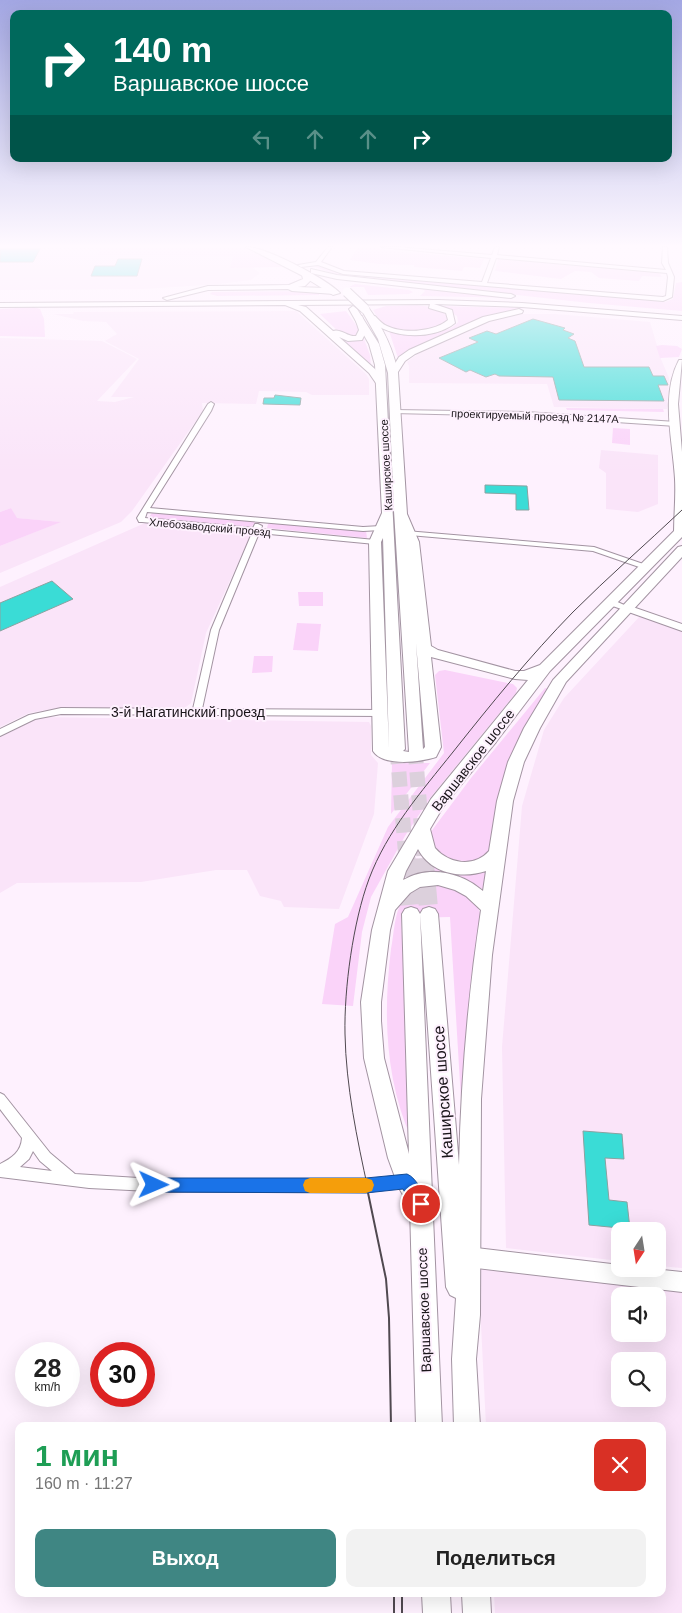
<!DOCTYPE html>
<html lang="ru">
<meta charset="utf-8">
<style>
body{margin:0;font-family:Arial,sans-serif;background:#f2f2f2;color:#222;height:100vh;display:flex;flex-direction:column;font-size:19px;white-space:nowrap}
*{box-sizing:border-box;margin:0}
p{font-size:16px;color:#767676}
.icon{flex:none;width:28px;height:28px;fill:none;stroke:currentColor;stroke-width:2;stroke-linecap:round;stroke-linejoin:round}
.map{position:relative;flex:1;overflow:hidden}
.side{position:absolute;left:15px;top:1422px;width:651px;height:175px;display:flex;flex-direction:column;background:#fff;border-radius:10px;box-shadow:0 5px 20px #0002}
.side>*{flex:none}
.banner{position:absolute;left:10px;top:10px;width:662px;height:152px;border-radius:10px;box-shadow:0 5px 20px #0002;background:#00695c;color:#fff;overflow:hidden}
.needle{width:32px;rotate:192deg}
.buttons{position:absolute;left:611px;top:1222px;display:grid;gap:10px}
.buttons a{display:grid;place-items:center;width:55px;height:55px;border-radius:10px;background:#fff;box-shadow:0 5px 20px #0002;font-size:25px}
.speed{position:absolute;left:15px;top:1342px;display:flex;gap:10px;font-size:25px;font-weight:700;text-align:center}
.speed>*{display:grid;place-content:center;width:65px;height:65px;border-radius:50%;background:#fff;box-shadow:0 5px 20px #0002;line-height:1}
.speed small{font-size:12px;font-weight:400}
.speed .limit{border:8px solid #d22;background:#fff;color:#111}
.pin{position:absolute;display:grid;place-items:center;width:42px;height:42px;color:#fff;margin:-21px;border:2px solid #fff;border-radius:50%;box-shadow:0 1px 5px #0007}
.me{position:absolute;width:55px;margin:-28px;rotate:91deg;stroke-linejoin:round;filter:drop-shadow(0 0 4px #0008)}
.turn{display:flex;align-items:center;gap:18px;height:105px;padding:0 20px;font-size:22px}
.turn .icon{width:65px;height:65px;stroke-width:2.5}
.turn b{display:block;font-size:35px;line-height:42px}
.lanes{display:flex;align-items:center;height:48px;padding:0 20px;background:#0003;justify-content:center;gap:25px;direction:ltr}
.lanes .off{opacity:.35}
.round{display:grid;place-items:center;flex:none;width:52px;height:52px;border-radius:10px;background:#f2f2f2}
.head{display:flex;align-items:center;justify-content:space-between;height:85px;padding:0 20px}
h1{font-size:30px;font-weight:800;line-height:38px;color:#1e9e55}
.button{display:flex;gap:10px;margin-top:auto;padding:10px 20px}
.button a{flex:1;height:58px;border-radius:10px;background:#3f8683;color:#fff;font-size:20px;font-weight:800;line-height:58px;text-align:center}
.button a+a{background:#f2f2f2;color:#222}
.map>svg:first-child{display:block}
.built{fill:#fae4f9;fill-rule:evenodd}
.green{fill:#fad3f9}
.building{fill:#3adcd6;stroke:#8aa2a0}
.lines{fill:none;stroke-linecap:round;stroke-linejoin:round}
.primary-tunnel-far1{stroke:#dcd0dc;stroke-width:15;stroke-dasharray:15 8;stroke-linecap:butt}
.primary-tunnel{stroke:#dcd0dc;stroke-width:19;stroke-dasharray:19 9;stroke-linecap:butt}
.street-casing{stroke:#a394a2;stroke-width:2}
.secondary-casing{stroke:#a394a2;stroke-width:2}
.primary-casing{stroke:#a394a2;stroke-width:2}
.street{fill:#fff;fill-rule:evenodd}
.secondary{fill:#fff;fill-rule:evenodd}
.primary{fill:#fff;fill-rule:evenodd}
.tram-far1{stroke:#504950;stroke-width:1}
.tram{stroke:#504950;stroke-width:2}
.primary-bridge-casing{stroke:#a394a2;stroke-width:11;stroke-linecap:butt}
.primary-bridge{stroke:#fff;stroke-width:9}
.route{fill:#1a73e8;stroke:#114b97}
.slow{fill:#f59e0b}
.labels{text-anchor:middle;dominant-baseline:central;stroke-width:4;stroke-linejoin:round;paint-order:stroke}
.far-street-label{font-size:11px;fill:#1a151a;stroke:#fef1fe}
.street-label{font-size:14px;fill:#1a151a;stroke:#fef1fe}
.near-street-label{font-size:16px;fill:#1a151a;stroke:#fef1fe}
</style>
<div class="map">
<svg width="682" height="1613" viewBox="0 0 682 1613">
<rect width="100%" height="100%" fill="#fef1fe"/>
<path class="built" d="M0,247H224L260,273L251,280L219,284L143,289L0,290Z
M296,311L366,374L369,379V395H312L306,392L259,391L256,404L202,403L203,411L132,511L121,522L0,573V546L60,522L16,518L11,508L0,512V338L102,341L137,359L97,401L115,402L134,397H111L139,359L105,341L117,334L106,322L83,321L53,314H73L74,312Z
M522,314H555L650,322L661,359L669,378L667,409L554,407L547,384L409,383V366L407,362L424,349L486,322Z
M601,450L658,455V504L638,512L606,509V473L599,468Z
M145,523L245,532L250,537L206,633L191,703L182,710L59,708L29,713L0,727V587Z
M641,615L682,630V1268L658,1266V1231H620V1261L506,1248L502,1047L522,806L544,730L564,698Z
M41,717L369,722L371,726V755L378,763L374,814L339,909L284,907L281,901L260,896L247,870H216L141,882L17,883L0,893V737Z
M478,1264L682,1287V1613H495L494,1594H662V1426H486ZM620,1296H658V1334H620ZM620,1361H658V1399H620Z"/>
<path class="green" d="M101,247H244L282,265V267L230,268L233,256L98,255Z
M338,247H372L391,251L484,259L480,268L464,267L462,271L414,267V265L379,264L350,260L357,249Z
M498,259L659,273L662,277L642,276L639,281L599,278L591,272L575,271L561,279L495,271Z
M314,265L338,272L665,302L673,299L676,283L682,282V311L589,303L336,275L313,266Z
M355,284L409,290L413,292L409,294L368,295L364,287H349Z
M422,289L518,298L420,296L425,291Z
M319,291V295L217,296L210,294L212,292Z
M386,306C405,306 433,301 447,316V321C437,331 398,333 385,326C381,323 376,315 373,310Z
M441,306L524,308L488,315L408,350L398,358L389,331C406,335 447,337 458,322L457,316Z
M34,307L40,309L44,319L45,337L0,336V309Z
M346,311L359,329L355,337L343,336L320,314Z
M363,336L370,355L371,366L340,340L353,341Z
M662,345L677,346L682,349L679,357L660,358L656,346Z
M566,408L663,409L664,412L567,410Z
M613,428L630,429V445L612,443Z
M11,508L17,518L61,522L0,546V512Z
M152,513L254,521L255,523L250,528L154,519L149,517Z
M273,522L366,531L367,538L267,528L268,524Z
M298,592H323V606H299Z
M297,623L321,624L318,651L293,650Z
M254,656H273L272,672L252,673Z
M445,670L513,684L517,688L516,693L430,798L405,836L371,897L362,932L353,1006L322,1004L335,924L348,917L388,827L444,753L435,675L439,671Z
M545,688L549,689L526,731L492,851L478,861L468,862L447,858L433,846L430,833L471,778Z
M392,763H430L391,814Z
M416,858L444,868L472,872H487L485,890L449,873L411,875Z
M431,883C453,885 474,894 482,917L463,1133L450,917L401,918L412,1140C385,1080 383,1014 391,949C394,934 394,915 402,901C408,891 420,886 431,883Z"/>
<path class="building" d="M0,249H40L33,262H0Z
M118,259H142L137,276H91L95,266H115Z
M533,319L565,328L563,330L574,334L568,338L575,341L584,367H649L653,376H664L668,385H658L664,401L559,400L553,377L499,376L495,374L486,377L470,370L466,372L439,358L478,342L469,338L487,331L496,334Z
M275,395L301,398L300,405L263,404L264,398H274Z
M485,485L527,486L529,510H516V494L485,493Z
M52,581L73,599L0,631V603Z
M583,1131L622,1134L624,1159L605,1158L609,1200L627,1202L630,1229L589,1225Z"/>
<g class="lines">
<path class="primary-tunnel-far1" d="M397,749L406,859
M415,749L424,859"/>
<path class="primary-tunnel" d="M406,858L411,914
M424,858L429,914"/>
<defs>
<path id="street" d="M328,247H332L321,262L344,271L482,282L491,258L381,247H397L492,255L495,247H499L497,255L666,270L662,263L663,247H667L668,263L674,277L672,297L663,301L343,274L318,265L301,267L298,265L316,262ZM496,258L667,273L668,277L666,296L663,297L487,283Z
M211,402L214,404L211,411L150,508L363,527L381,526L385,528L381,530L363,531L147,512L145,518L253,528L255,524H258L262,526L261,529L375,540L379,542L375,544L259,533L219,630L202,709L381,710L386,713L381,716L61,714L35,719L0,736V729L29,715L61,708L193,709L211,630L252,533L142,522H139L137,518L208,404Z
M395,410L526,412L676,422L679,424L676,426L526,416L393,413V411Z
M406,531L594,547L649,566L648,568H642L593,551L409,535L405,533Z
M607,600H613L631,608L627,610H624L607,604Z
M0,1093L4,1095L50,1153L75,1174L170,1180H366L407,1175L412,1177L414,1181L412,1185L407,1187L366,1192H170L89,1188L0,1177V1164C12,1158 21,1152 22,1138L0,1109ZM33,1151L40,1161L52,1171L20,1167L29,1159Z"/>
<path id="secondary" d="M311,269L337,275L511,294L515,296L511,298L337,279L311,273Z
M301,271H307L311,280L305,286L298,287L326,288L338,292L334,294L292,291L288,289L208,290L167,300L163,298L208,286L289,285L303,279Z
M438,300L522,303L682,316V320L522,307L434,304L452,310L455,323C433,341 387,339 368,318L375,316C379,320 382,324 387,326C403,334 434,332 448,320L446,313L429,308L430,304L298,305L306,307L333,331C340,328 348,337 356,336L359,330L355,318L362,316L367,330L362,340L348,341L339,337L375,369L385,384L381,387L378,386L369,373L300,311L285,305L0,307V303Z
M519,309L523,311L522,313L489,321L415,354L405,361L396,375L389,373L399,357L409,350L483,317Z
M679,360H682L678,404L682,452V535L679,536L674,533C674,515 676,497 675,479C673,441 660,396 679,360Z
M627,605L682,624V631L623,610L621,608L623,606Z
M468,1247L620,1265V1269H653L682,1272V1292L468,1267L461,1264L458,1257L461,1250Z"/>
<path id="primary" d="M246,247C264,246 327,279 340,293L333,295L301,275Z
M353,306L357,309L379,344L385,365L405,749L403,751L409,752L394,511L388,373L378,339L361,309L362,307H368C383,328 393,348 398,373L407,514L419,542L431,646L438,650L515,671H524L540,665L678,527L682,526V537L550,671L496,742L443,807L430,829L435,848C449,864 474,868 489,851L497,801L508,762L524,728L553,680L678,547L682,546V557L566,682L540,728L524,762L513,801L492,955L481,1099L480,1315L476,1359L480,1426H454L452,1359L456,1298L450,1295L446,1287L420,914L423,909L429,907L435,909L438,914L459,1165C461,1080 468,995 481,910L466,896L455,890L438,885L420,887L410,893L395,910L390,930L381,1002V1021L384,1058L409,1154L402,914L405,909L411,907L417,909L420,914L442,1426H416L410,1207L399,1188L388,1158L364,1058L361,1002L372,930L388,871L431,799L528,680L515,679L431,657L441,747L436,757C421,762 383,767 373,751L369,542L382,513L375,365L369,344L349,309ZM383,538L389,749L381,542ZM416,643L425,747L422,750L423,749ZM418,849C431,874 462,879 486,871L483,891C461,872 429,865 403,880L406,871Z
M422,1594H450L451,1613H423Z
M462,1594H490L491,1613H463Z"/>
</defs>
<use href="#street" class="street-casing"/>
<use href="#secondary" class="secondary-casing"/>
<use href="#primary" class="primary-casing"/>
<use href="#street" class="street"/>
<use href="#secondary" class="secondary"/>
<use href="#primary" class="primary"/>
<path class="tram-far1" d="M368,1189C357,1139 346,1086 345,1034C344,989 353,922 369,879C387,831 421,792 453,752C491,704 530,656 573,612C608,577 646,544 682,510"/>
<path class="tram" d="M367,1188L386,1279L389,1318L391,1426
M394,1594V1613
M402,1594V1613"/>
<defs>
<path id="primary-bridge" d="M347,292L365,309"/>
</defs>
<use href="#primary-bridge" class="primary-bridge-casing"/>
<use href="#primary-bridge" class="primary-bridge"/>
</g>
<linearGradient id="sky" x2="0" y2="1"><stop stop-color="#a3a7e3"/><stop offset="0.52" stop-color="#fff9ff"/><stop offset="1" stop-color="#fff9ff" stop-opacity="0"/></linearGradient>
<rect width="682" height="473" fill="url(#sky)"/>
<path class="route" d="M407,1174C417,1178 424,1195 429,1204L426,1210L421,1212L415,1210L403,1189L366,1193L154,1192L148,1190L146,1185L148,1180L154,1178H366Z"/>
<path class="slow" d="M310,1178H366L372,1180L374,1185L372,1191L366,1193H310L305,1191L303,1185L305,1180Z"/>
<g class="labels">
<g class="far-street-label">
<text transform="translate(535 416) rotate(2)">проектируемый проезд № 2147А</text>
<text transform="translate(386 465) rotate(-93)">Каширское шоссе</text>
<text transform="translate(210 527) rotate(5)">Хлебозаводский проезд</text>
</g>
<g class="street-label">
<text x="188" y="712">3-й Нагатинский проезд</text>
<text transform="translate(473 760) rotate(-52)">Варшавское шоссе</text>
<text transform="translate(424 1310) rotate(-92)">Варшавское шоссе</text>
</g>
<g class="near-street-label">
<text transform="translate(443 1092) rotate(-94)">Каширское шоссе</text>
</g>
</g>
</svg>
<div class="buttons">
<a><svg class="needle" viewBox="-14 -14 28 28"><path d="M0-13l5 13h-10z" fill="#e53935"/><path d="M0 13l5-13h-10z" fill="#767676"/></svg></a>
<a><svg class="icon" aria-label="sound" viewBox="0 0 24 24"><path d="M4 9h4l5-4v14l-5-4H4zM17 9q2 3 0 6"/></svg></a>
<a><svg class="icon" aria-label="search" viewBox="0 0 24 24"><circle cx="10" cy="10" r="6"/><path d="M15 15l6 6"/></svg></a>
</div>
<div class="speed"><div>28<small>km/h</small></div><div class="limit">30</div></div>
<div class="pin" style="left:421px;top:1204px;background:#d93025"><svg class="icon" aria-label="arrive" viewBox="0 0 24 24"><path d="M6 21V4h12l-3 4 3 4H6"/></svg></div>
<svg class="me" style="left:154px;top:1185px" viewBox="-20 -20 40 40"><path d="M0-17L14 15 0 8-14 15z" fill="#1a73e8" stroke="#fff" stroke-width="4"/></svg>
<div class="banner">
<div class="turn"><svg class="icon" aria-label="right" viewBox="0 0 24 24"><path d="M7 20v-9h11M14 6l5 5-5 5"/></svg><div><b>140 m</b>Варшавское шоссе</div></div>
<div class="lanes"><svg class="icon off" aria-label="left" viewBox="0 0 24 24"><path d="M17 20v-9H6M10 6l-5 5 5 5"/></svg><svg class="icon off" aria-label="ahead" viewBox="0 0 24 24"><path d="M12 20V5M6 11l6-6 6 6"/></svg><svg class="icon off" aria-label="ahead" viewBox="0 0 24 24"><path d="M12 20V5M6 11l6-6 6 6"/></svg><svg class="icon" aria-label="right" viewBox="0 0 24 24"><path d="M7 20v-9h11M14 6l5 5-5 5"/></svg></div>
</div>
<section class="side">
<div class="head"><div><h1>1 мин</h1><p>160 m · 11:27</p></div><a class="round" style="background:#d93025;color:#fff"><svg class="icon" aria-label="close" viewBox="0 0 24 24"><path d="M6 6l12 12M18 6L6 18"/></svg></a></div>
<div class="button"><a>Выход</a><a>Поделиться</a></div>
</section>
</div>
